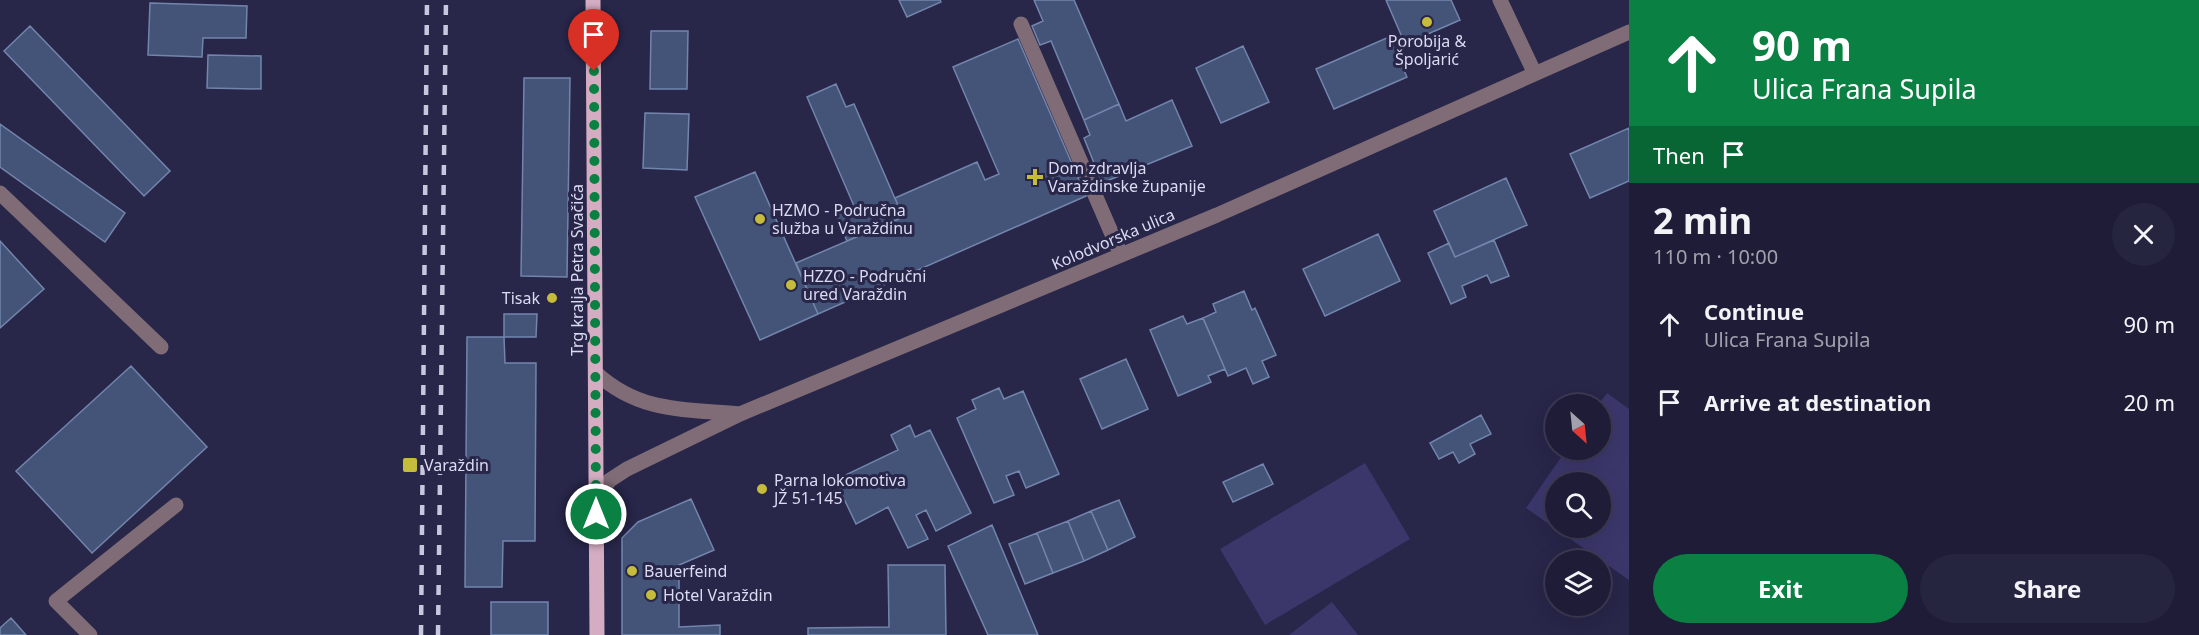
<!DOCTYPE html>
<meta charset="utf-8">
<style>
body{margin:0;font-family:"Noto Sans",sans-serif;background:#26253f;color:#f1f3f6;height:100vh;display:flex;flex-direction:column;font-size:22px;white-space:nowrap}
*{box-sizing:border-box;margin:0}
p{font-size:20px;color:#a1a1ad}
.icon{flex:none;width:33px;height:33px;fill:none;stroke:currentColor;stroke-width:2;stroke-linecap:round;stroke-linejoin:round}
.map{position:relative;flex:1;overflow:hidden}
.sheet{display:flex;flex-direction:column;background:#1e1c37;width:570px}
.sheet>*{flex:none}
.hud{background:#0b8043;color:#fff;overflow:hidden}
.needle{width:39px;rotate:153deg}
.buttons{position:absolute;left:1545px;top:394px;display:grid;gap:12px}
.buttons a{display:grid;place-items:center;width:66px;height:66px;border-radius:50%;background:#1e1c37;box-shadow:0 6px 24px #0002,0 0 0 2px #3c3a52;font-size:30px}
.pin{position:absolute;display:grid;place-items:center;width:51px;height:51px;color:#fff;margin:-62px -26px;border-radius:50% 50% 50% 0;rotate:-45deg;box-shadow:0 0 6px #0007}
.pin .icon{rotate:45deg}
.me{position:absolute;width:66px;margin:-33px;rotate:0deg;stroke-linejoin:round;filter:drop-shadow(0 0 4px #0008)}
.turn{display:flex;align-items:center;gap:21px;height:126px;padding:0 24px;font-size:27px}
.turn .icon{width:78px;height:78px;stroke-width:2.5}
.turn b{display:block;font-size:42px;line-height:51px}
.then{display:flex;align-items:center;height:57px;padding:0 24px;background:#0003;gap:12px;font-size:22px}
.round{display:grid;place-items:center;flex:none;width:63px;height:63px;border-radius:32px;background:#26253f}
.summary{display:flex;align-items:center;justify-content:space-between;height:102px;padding:0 24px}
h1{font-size:36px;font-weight:700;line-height:45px}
.button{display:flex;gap:12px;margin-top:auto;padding:12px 24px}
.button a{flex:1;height:69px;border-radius:36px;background:#0b8043;color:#fff;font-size:24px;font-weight:700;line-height:69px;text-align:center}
.button a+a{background:#26253f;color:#f1f3f6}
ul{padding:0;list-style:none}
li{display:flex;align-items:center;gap:18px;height:78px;padding:0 24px}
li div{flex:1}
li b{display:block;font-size:22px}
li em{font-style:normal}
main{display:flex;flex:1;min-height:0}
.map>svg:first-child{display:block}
.green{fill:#3b376b;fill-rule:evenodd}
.building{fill:#435478;stroke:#7385ad;stroke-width:1.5}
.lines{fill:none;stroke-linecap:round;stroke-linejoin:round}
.minor{stroke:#7f6c76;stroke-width:15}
.major{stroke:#d4adc2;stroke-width:15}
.rail{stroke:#c7c7df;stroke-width:4.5;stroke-dasharray:10 10;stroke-linecap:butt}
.route{stroke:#0b8043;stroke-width:10;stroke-dasharray:0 18}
.poi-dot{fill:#c6bc3c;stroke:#282649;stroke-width:2}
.labels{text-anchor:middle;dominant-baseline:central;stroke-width:6;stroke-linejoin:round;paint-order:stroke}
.poi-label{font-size:16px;fill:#dbdbf2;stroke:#282649;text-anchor:start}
.street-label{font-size:16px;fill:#dbdbf2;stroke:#282649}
</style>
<main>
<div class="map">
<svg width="1629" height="635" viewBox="0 0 1629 635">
<rect width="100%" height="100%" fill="#282649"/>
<path class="green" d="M1607,393L1629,409V580L1526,508L1566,450H1600V405H1598ZM1556,483H1600V528H1556Z
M1365,463L1410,539L1265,625L1220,549Z
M1332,602L1358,635H1289Z"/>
<path class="building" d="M899,0H940L941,2L907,17Z
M1034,0H1074L1119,104L1084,120L1051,41L1040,45L1032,26L1043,21Z
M1386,0H1451L1460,20L1405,44Z
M150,3L247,6L246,38H203L202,57L148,55Z
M30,26L170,171L144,196L4,51Z
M651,31H688L687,89H650Z
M1389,37L1407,77L1334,109L1316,69Z
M1018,39L1086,196L818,314L796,263L903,217L895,198L977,162L985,180L999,174L953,67Z
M1243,46L1269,102L1221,123L1196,68Z
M208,55L261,56V89L207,88Z
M524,78H570L567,277L521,276Z
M836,84L846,107L854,104L903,217L847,241L836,214L854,206L807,97Z
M1172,100L1192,146L1102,183L1084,138L1090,135L1084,120L1119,104L1126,121Z
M645,113L689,114L687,170L643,168Z
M0,124L125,213L105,242L0,167Z
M1629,128V181L1590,198L1570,154Z
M755,172L818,314L760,340L695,197Z
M1506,178L1527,225L1455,257L1434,211Z
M1378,234L1400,281L1325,316L1303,269Z
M1494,240L1509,276L1491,283L1487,275L1462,286L1466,297L1451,304L1428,253L1449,243L1455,257Z
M0,241L44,289L0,328Z
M1244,291L1252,310L1255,308L1276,355L1262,361L1269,377L1253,384L1246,368L1228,376L1203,318L1216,312L1213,304Z
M504,314H537L536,337H504Z
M1183,316L1187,324L1203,318L1225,369L1208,376L1211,382L1178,396L1150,330Z
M467,337H504L505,363H536L535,541H503L502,587H465Z
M1126,359L1148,409L1102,429L1080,379Z
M131,366L207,447L92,553L16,471Z
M999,388L1004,399L1023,391L1059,474L1026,488L1019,471L1006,476L1014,495L994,503L957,418L976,409L972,400Z
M1481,415L1491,434L1470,444L1475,454L1459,463L1453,452L1439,459L1430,443Z
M910,425L915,437L930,430L971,513L936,531L926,510L916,515L928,539L908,548L888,507L856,524L835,480L898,450L891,435Z
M1263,464L1273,484L1233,502L1223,482Z
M691,499L714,550L679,565V627L720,625V635H622V538L638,522Z
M1119,500L1135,537L1108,550L1091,511Z
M1091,511L1108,550L1084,561L1068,521Z
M1068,521L1084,561L1053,573L1037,533Z
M992,525L1038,635H988L948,546Z
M1037,533L1053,573L1025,584L1009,544Z
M888,565H945L946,635H808V628L889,627Z
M491,602H548V635H491Z
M11,618L26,635H0V628Z"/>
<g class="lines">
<path class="minor" d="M1500,0L1534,72
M1021,24L1121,255
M0,193L161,347
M596,373C640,413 684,409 740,414
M596,496L610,480L627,469L740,414L1217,215L1629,32
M90,635L56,601L176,505"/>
<path class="major" d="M593,0L597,635"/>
<path class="rail" d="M421,635L427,0
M438,635L446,0"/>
</g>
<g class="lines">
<path class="route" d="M594,71L596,514"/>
</g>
<g class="poi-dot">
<circle cx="1427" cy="22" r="6"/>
<path d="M1032 168h6v6h6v6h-6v6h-6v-6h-6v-6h6z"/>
<circle cx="760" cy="219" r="6"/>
<circle cx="791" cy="285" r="6"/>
<circle cx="552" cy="298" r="6"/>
<rect x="402" y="457" width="16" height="16" rx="3"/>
<circle cx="762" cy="489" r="6"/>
<circle cx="632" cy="571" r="6"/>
<circle cx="651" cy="595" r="6"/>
</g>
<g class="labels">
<g class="poi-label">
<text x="1427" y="41" text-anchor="middle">Porobija &amp;<tspan x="1427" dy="18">Špoljarić</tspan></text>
<text x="1048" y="168">Dom zdravlja<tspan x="1048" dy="18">Varaždinske županije</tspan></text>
<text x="772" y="210">HZMO - Područna<tspan x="772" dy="18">služba u Varaždinu</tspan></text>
<text x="803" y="276">HZZO - Područni<tspan x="803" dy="18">ured Varaždin</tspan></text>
<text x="540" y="298" text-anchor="end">Tisak</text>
<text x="424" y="465">Varaždin</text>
<text x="774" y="480">Parna lokomotiva<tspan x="774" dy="18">JŽ 51-145</tspan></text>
<text x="644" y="571">Bauerfeind</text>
<text x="663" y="595">Hotel Varaždin</text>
</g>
<g class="street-label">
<text transform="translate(1113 239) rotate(-23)">Kolodvorska ulica</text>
<text transform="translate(577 270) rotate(-90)">Trg kralja Petra Svačića</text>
</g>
</g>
</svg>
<div class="buttons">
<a><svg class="needle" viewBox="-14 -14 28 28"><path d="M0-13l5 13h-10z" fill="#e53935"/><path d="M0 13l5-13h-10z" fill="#a1a1ad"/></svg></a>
<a><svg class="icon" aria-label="search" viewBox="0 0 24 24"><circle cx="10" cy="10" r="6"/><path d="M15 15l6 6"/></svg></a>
<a><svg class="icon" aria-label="layers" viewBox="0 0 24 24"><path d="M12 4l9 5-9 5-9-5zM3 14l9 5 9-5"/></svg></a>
</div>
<div class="pin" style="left:594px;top:71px;background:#d93025"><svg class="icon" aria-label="arrive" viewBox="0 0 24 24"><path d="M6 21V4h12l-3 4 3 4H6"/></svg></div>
<svg class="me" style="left:596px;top:514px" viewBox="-20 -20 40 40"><circle r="17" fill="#0b8043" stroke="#fff" stroke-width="3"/><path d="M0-11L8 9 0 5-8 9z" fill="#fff"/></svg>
</div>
<section class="sheet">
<div class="hud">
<div class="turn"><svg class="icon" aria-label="ahead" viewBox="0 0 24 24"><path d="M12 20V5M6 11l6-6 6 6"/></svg><div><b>90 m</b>Ulica Frana Supila</div></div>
<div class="then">Then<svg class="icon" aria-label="arrive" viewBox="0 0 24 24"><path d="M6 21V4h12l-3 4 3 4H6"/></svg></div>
</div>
<div class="summary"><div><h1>2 min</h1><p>110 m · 10:00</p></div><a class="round"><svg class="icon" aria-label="close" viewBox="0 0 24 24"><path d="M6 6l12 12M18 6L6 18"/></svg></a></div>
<ul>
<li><svg class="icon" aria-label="ahead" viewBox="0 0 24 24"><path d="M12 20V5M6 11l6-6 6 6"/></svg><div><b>Continue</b><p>Ulica Frana Supila</p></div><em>90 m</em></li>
<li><svg class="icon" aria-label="arrive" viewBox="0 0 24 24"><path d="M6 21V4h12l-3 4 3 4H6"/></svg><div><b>Arrive at destination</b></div><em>20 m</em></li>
</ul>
<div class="button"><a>Exit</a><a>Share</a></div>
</section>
</main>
